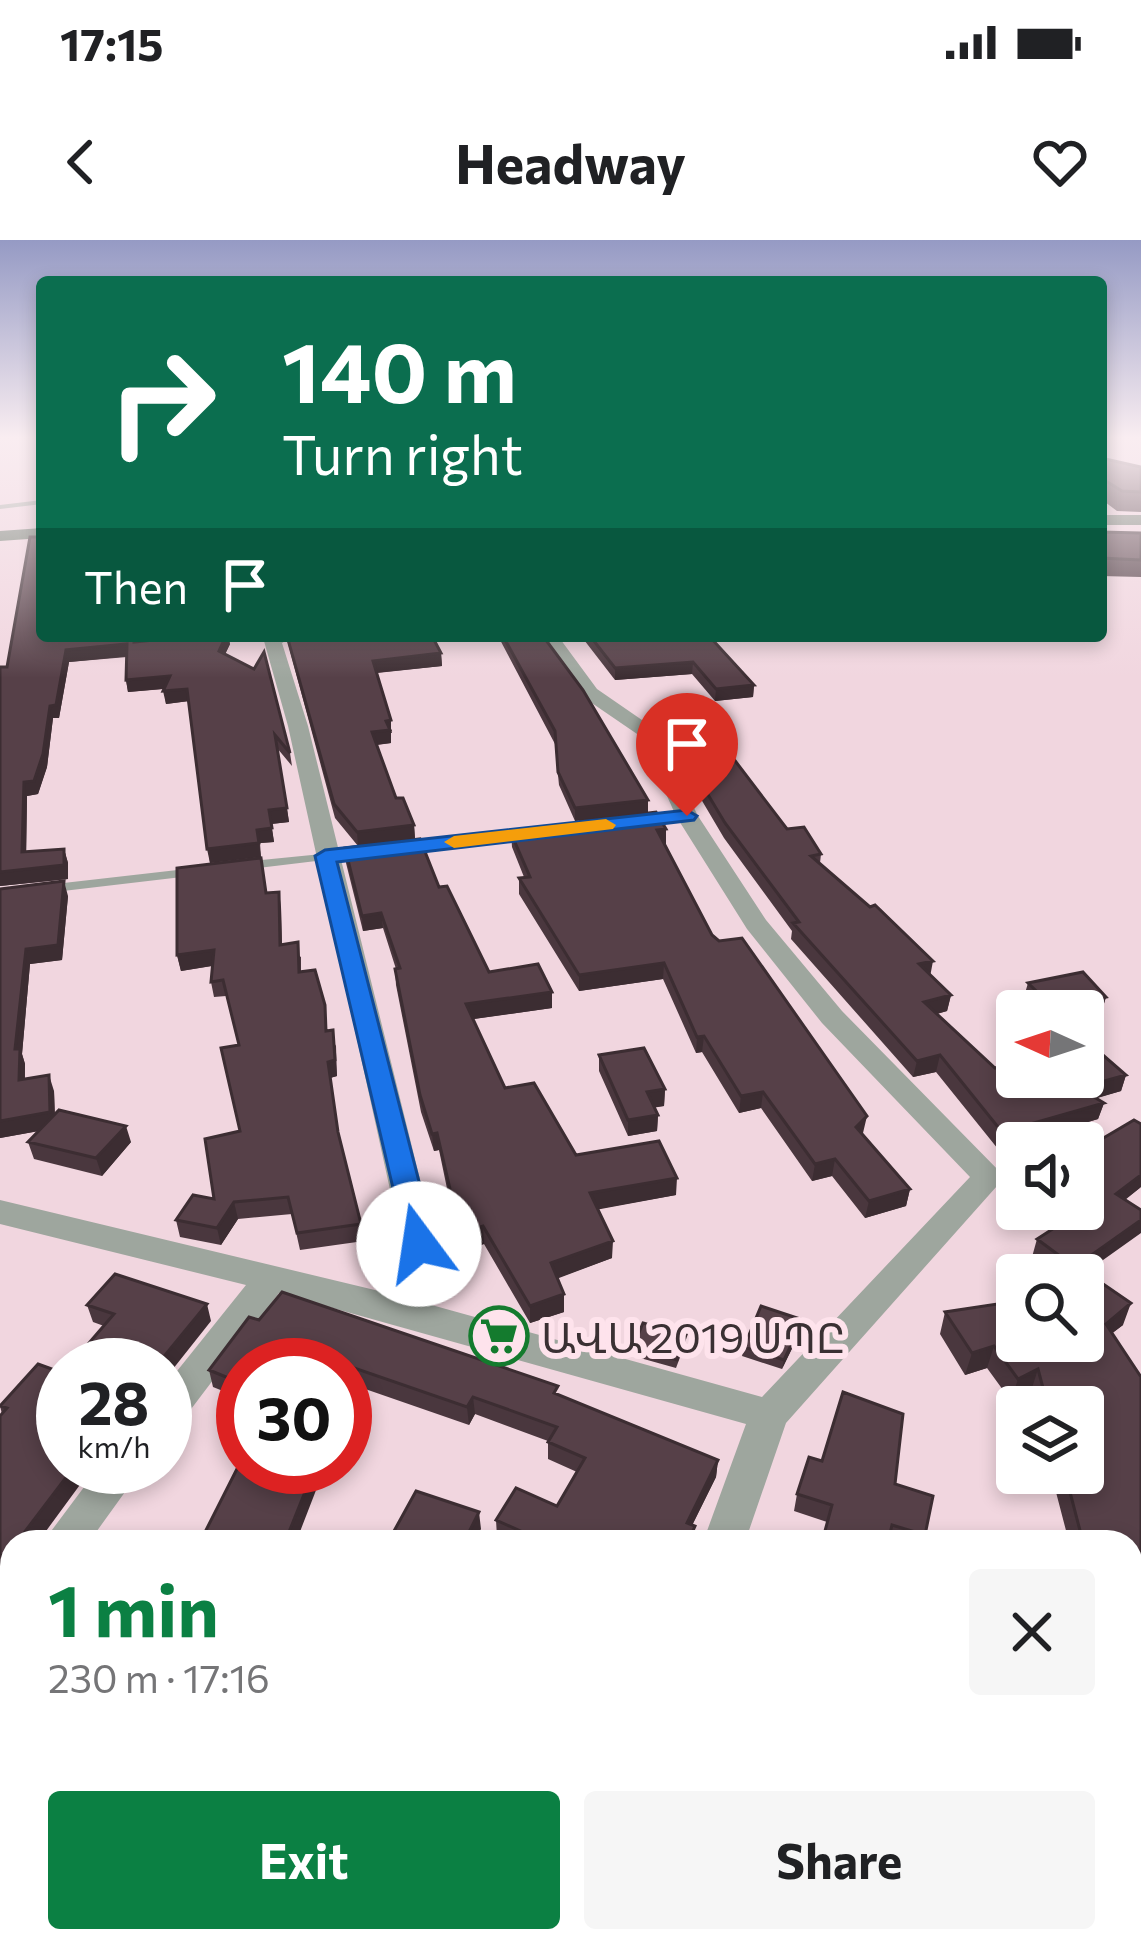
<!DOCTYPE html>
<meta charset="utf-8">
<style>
body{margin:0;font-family:Commissioner,"Noto Sans Armenian",sans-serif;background:#f6f6f6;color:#202124;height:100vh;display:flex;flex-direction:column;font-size:45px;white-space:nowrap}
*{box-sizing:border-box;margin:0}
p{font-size:39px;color:#757577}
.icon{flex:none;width:66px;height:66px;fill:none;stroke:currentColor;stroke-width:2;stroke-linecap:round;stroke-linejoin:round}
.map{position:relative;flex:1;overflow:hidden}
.side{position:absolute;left:0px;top:1290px;width:1143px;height:423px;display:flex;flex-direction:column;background:#fff;border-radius:36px 36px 0 0;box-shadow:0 6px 18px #0003}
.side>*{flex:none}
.banner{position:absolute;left:36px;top:36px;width:1071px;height:366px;border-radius:12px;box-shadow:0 6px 18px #0003;background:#0b6e4f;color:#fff;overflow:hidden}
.needle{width:78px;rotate:273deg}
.tools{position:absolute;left:996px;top:750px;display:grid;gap:24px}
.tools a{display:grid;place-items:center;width:108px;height:108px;border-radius:12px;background:#fff;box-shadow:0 6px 18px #0003;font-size:60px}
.speed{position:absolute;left:36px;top:1098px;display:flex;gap:24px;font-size:60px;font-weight:700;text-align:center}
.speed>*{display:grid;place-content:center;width:156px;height:156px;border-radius:50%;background:#fff;box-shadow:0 6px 18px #0003;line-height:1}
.speed small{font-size:30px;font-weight:400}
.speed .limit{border:18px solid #d22;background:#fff;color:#111}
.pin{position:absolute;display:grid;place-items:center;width:102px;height:102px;color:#fff;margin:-123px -51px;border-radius:50% 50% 50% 0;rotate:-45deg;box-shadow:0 0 12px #0007}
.pin .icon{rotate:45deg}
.me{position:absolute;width:132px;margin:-66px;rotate:346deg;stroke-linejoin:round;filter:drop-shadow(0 0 9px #0008)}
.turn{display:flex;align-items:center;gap:42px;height:252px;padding:0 48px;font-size:54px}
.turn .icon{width:156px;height:156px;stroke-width:2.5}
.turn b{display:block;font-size:84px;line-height:102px}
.then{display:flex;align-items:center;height:114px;padding:0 48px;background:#0003;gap:24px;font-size:45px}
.round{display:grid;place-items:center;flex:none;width:126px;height:126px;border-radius:12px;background:#f6f6f6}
.head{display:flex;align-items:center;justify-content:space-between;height:204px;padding:0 48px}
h1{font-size:72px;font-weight:700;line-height:90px;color:#0b8043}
.cta{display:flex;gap:24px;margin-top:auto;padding:24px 48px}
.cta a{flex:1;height:138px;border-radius:12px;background:#0b8043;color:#fff;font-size:48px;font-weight:700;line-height:138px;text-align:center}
.cta a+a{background:#f6f6f6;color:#202124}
.status{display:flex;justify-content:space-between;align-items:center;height:84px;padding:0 60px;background:#fff;direction:ltr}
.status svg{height:33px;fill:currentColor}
header{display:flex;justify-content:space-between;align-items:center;height:156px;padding:0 48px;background:#fff;font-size:54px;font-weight:700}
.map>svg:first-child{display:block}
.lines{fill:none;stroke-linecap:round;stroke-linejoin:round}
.lane{fill:#9ea69e;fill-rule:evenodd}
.street{fill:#9ea69e;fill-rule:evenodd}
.primary{fill:#687669;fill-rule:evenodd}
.wall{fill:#4a373e}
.shaded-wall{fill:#3c2d32}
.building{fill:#564048;stroke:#3c2d32;stroke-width:3}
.route{fill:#1a73e8;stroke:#114b97;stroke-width:3}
.slow{fill:#f59e0b}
.labels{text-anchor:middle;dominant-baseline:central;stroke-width:12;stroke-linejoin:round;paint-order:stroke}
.near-poi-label{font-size:42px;fill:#3a3033;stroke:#fee3ec;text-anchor:start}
</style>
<div class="status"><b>17:15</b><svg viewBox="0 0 49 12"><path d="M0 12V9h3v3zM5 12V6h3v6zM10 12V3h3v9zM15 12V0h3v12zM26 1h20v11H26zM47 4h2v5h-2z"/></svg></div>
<header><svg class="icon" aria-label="back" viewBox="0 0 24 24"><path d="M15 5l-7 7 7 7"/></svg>Headway<svg class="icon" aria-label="heart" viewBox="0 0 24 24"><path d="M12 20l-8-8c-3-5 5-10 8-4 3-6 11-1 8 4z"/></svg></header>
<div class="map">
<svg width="1141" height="1712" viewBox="0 0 1141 1712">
<rect width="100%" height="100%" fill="#f1d6df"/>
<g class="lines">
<path class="lane" d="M42,260V264L0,269V265Z
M687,573L693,576L691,578L642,584L636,581L642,578Z
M529,591L535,594L533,596L403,611L397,608L403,605Z
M362,610L368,613L366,615L242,630L236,626L242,622Z
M195,628L201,632L199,635L46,653L40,649L46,645Z"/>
<path class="street" d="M270,396H294L282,403L308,486L436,1004L410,1059L762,1157L970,937L822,783L747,689L676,576L640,496L583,457L540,396H558L597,449L655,489L698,576L766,680L842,771L1005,937L786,1183L745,1302H703L746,1184L279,1053L179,1185L165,1190V1146L246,1045L0,984V960L379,1051L402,1004L288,486L264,401Z
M99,1227H143L89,1302H43Z
M12,1347V1399L0,1404V1352Z
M555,1701H609L605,1712H551Z"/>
<path class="primary" d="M1101,275H1141V285H1101Z
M42,288V298L0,301V291Z"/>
</g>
<path class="wall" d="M1101,218L1141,227V272L1117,271L1101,259Z
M1101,292L1141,293V337L1101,336Z
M42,396H137V401L230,404L225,414L290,513L292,526L277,508L289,582L271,584L274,602L260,603L261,617L210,623L189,461L166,464L164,449L128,452L126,440L127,417L69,422L59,478H53L47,527L38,554L27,556L26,612L64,609L68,623V639L0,646L7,427Z
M286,396L441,413L442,426L377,433L392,493H390L391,503L377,505L396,558L414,585L415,599L358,606L335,578Z
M498,396H543L648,560V573L575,581L559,545L555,504Z
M581,396H709L754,445L753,457L715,461L692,434L615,440Z
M689,523L821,614L820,623L951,755L947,771L937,774L995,828L1126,835L1121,851L1096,858L1104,863L1098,879L998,909L936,832L913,837L791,699L792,691L724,598L688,537Z
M581,581L666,604H664L712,695L863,893L862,894L910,949L906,966L865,978L832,936L812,941L761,868L739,873L702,812L696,813L663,739L579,751L519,654V638L524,637L512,607L511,593L581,585Z
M345,608L439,647L489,732L552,752V768L473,779L505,848L576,915L676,955L597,969L612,1018L557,1038L564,1054V1072L530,1083L484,1004L455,1012L442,982L441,965L450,963L439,910L434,911L421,872L396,745L395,729H396L383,688L363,691L346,623Z
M0,649L68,656L62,720L30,724L22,814L25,824V839L54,851L55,875L131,902L102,936L34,919L28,902L39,891L0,898Z
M266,653L281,667L282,704L301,717V732L327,781V791L336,806L337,836L330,838L338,893L361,984L364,1001L300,1010L292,974L238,979L221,1005L180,997L176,980L214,959L240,891L239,805L226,756L214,757L211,742L212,726L181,731L177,715Z
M1028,743L1106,757L1101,773L1083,777V771H1035L1023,760Z
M599,815L665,849L664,866L654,867L658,875L657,891L628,896L599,831Z
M1141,947L1125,960L1086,1032L1123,1085L1112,1093L1141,1137V1342H1131V1302H1069L1051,1233H1083V1167H1035L1031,1151L1011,1161L987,1128L965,1135L940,1094L945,1072L1006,1075L1083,1035H1056L1032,1017L1037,999L1061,984L1044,969H1083Z
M87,1065L211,1081L104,1086L93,1082Z
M249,1077L558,1154L718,1220L716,1237L692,1285L695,1286L694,1302H507L497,1297L496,1280L557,1266L577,1232L548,1219V1201L475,1174L469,1185L345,1142V1125H243V1159L213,1147L209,1130Z
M803,1080L802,1088L782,1129L742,1116L744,1107Z
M686,1095L685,1104L676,1128L633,1116V1107Z
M38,1124L12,1302V1334L5,1331L0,1338V1176L2,1174L0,1166Z
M895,1244L933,1256L923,1302H822L827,1282L794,1271L797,1254Z
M77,1701H168L160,1712H96Z"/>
<path class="shaded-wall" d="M226,396H229L230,404L221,423L219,411Z
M127,404L130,416L69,422L59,478H53L47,527L38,554L27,556L26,626L22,612L24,542L66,410Z
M441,413L442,426L374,433L373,421Z
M693,422L692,434L615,440V428Z
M170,436L172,448L128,452L126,440Z
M754,445L753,457L715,461L716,449Z
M187,449L189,461L166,464L163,451Z
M391,480V503L374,505L372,492L386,481Z
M648,560V573L575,581V568Z
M287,568L289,582L271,584L269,570Z
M414,585L415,599L358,606L357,592Z
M272,588L274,602L260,603L257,590Z
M666,589V604L656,605L657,590Z
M259,603L261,617L210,623L207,609Z
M64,609L68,623V639L0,646V632Z
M64,641L68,656L62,720L30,724L22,814L25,824L24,856L19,840L15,809L26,709Z
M279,652L281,667L282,720L280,705Z
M381,673L383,688L363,691L362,676Z
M214,710L217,725L181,731L177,715Z
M933,721L930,737L919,724Z
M664,723L663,739L579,751V735Z
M552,752V768L467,780L466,764Z
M951,755L947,771L921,778L924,762Z
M1106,757L1101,773L1083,777V771H1054V768Z
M333,790L337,836L330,838L328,822Z
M704,796L702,812L696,813L697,797Z
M940,815L936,832L913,837L917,821Z
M49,835L54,851L55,888L0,898V881Z
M1126,835L1121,851L1074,865L1079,848Z
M665,849L664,866L646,869L647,852Z
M763,852L761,868L739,873L741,856Z
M1104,863L1098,879L998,909L1002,892Z
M658,875L657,891L628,896V880Z
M867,876L863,893L853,903L856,887Z
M126,886L131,902L102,936L96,918Z
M437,893L439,910L434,911L432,894Z
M835,919L832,936L812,941L815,924Z
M1141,935V947L1110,971L1116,954Z
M677,938L676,955L590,971V953Z
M910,949L906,966L865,978L869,961Z
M234,962L238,979L221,1005L217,988Z
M1141,980V993L1082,1035L1074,1027Z
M483,986L484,1004L455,1012L454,995Z
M613,1001L612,1018L551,1041V1023Z
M564,1054V1072L530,1083V1066Z
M1131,1063L1123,1085L1097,1105L1106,1084Z
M207,1064L211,1081L165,1139V1125H157Z
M803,1080L802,1088L782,1129L784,1120Z
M994,1106L987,1128L965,1135L972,1113Z
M1038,1129L1031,1151L1011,1161L1018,1139Z
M473,1157L475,1174L469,1185L467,1167Z
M718,1220L716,1237L685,1300L687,1283Z
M74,1227H93L38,1302H17Z
M315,1227H325L296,1302H285Z
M479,1272L481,1289L474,1302H464Z
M12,1309V1331L6,1317Z
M0,1320L5,1331L0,1338Z
M10,1652L12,1655V1678L0,1695V1666Z
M150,1701H168L160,1712H142Z
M539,1701H546L541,1712H534Z"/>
<path class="building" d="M1101,218L1141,227V252L1122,251L1101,238Z
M1101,292L1141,293V320L1101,318Z
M30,297H42V396H134V402L193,396H226L219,411L254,429L264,412L290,513L275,495L287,568L269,570L272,588L257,590L259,603L207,609L187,449L163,451L170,436L126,440L127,404L66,410L56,465L50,466L43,514L34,541L24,542L22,612L64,609V625L0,632V427H7Z
M287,396H432L441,413L373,421L391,480L386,481L390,490L372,492L396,558H403L414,585L357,592L334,564Z
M503,396H543L583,450L648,560L575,568L558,532L555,491Z
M590,396H709L754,445L716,449L693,422L615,428Z
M733,518L787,589L804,587L821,614L811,616L870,667L875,665L933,721L919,724L951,755L924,762L995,828L1017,822V837H1083V804L1088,802L1126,835L1079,848L1104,863L1002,892L940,815L917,821L793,683L799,682L725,583L689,523Z
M656,572L666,589L657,590L712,695L719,701L742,698L867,876L856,887L910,949L869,961L835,919L815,924L763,852L741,856L704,796L697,797L664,723L579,735L519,638L530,637L511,593L583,584L581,581Z
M420,599L439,647L447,646L489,732L538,724L552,752L466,764L505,848L534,843L576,915L659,901L677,938L590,953L613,1001L551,1023L564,1054L530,1066L483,986L454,995L441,965L453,962L437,893L432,894L420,855L395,729L400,728L381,673L362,676L345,608Z
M261,618L266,653L279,652L280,705L298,702L299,732L315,730L325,765L326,791L333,790L335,820L328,822L338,892L361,984L297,993L288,957L234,962L217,988L176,980L193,955L214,959L205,899L240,891L221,808L239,805L223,740L211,742L214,710L177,715V628Z
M64,641L58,705L26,709L15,809H20L19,840L49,835L50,872L0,881V649Z
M1083,732L1106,757L1054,768L1028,743Z
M644,808L665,849L647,852L658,875L628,880L599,815Z
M59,870L126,886L96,918L28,902Z
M1134,880L1141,884V935L1116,954L1141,970V980L1076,1026L1072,1025L1037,999L1076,974L1070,969H1083V910Z
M1074,1024L1131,1063L1106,1084L1141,1137V1320H1131V1302H1083L1065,1233H1083V1167H1048L1038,1129L1018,1139L994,1106L972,1113L945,1072L997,1064L1006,1075L1017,1067V1101H1083V1035H1059Z
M115,1034L207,1064L157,1125H70L114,1074L87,1065Z
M282,1052L558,1146L554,1153L718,1220L687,1283L695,1286L688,1302H545L496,1280L516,1248L557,1266L585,1218L548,1202L557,1187L473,1157L467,1167L337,1122L335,1125H243V1144L209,1130L249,1077L259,1080Z
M761,1066L803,1080L784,1120L744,1107Z
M643,1083L686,1095L677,1120L633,1107Z
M38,1124L63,1133V1227H74L17,1302H12V1309L6,1317L0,1315V1176L7,1168L0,1166Z
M843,1152L903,1174L895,1244L933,1256L925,1295L892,1285L888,1302H822L832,1265L797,1254L809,1217L822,1221Z
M243,1217V1227H315L285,1302H200Z
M416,1251L479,1272L464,1302H388Z
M6,1396L12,1399V1653L10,1652L0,1666V1403Z
M93,1701H150L142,1712H111Z
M300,1701H539L534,1712H295Z
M662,1701H784L782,1712H658Z"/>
<linearGradient id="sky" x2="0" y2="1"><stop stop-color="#959ac4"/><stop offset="0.45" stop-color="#f9edf1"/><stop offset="1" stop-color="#f9edf1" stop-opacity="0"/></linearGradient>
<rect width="1141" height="438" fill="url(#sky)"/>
<path class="route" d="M687,570L697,576L694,580L337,622L435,1004L430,1012H408L315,616L325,610Z"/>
<path class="slow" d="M606,579L616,585L613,589L454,608L444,602L454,596Z"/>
<defs>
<symbol id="supermarket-ring" viewBox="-11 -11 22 22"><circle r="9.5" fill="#fee3ec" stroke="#147b2e" stroke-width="1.5"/><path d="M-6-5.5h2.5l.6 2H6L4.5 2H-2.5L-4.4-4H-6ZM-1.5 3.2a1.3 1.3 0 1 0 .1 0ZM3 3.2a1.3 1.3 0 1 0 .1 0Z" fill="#147b2e"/></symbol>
</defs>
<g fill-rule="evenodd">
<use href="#supermarket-ring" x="466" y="1063" width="66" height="66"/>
</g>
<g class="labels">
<g class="near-poi-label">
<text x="541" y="1096">ԱՎԱ 2019 ՍՊԸ</text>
</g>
</g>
</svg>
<div class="tools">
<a><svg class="needle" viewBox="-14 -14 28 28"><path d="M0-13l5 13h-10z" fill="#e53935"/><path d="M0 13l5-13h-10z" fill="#757577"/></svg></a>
<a><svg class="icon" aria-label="sound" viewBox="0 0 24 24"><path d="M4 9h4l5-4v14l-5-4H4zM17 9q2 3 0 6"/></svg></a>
<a><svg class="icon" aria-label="search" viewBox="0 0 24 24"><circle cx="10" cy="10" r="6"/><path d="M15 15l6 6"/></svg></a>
<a><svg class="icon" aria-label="layers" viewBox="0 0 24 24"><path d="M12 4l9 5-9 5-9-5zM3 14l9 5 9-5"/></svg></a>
</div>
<div class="speed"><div>28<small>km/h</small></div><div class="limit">30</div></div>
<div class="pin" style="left:687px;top:576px;background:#d93025"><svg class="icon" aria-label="arrive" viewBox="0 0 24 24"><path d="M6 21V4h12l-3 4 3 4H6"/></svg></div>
<svg class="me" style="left:419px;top:1004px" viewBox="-20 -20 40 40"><circle r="19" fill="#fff"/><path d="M0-13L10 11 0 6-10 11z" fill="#1a73e8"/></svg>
<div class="banner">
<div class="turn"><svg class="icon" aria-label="right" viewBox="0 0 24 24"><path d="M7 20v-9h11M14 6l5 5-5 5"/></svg><div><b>140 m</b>Turn right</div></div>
<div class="then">Then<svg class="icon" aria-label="arrive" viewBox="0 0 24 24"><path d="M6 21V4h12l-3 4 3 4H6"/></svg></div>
</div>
<section class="side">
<div class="head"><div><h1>1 min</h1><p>230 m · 17:16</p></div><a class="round"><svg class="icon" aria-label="close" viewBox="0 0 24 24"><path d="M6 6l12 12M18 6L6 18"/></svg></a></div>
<div class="cta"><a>Exit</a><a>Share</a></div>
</section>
</div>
